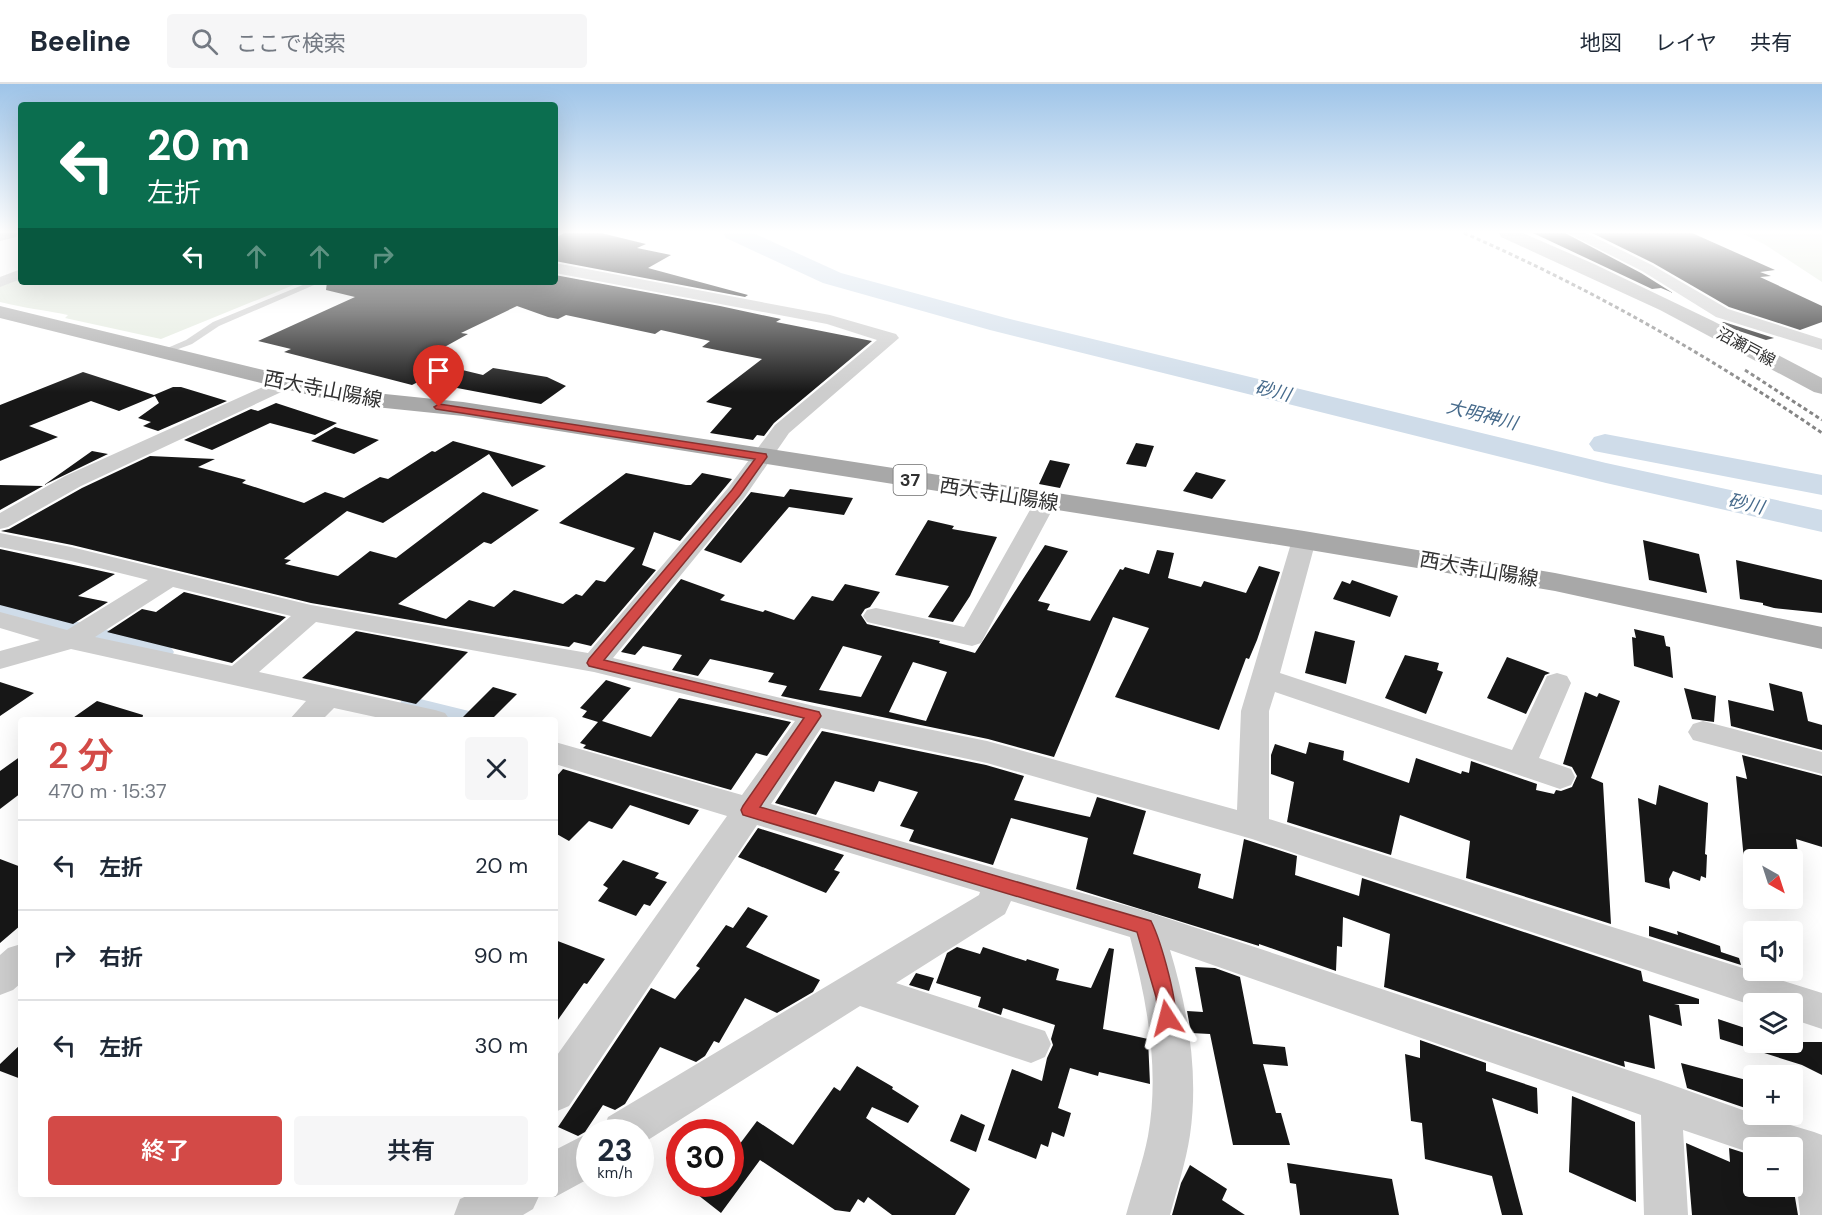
<!DOCTYPE html>
<html lang="ja">
<meta charset="utf-8">
<style>
body{margin:0;font-family:"DM Sans","Noto Sans JP",sans-serif;background:#f6f6f7;color:#1f2937;height:100vh;display:flex;flex-direction:column;font-size:22px;white-space:nowrap}
*{box-sizing:border-box;margin:0}
p{font-size:20px;color:#747a83}
.icon{flex:none;width:33px;height:33px;fill:none;stroke:currentColor;stroke-width:2;stroke-linecap:round;stroke-linejoin:round}
.map{position:relative;flex:1;overflow:hidden}
.sheet{position:absolute;left:18px;top:633px;width:540px;height:480px;display:flex;flex-direction:column;background:#fff;border-radius:6px;box-shadow:0 6px 24px #0002}
.sheet>*{flex:none}
.hud{position:absolute;left:18px;top:18px;width:540px;height:183px;border-radius:6px;box-shadow:0 6px 24px #0002;background:#0b6e4f;color:#fff;overflow:hidden}
.needle{width:39px;rotate:141deg}
.tools{position:absolute;left:1743px;top:765px;display:grid;gap:12px}
.tools a{display:grid;place-items:center;width:60px;height:60px;border-radius:6px;background:#fff;box-shadow:0 6px 24px #0002;font-size:30px}
.speed{position:absolute;left:576px;top:1035px;display:flex;gap:12px;font-size:30px;font-weight:700;text-align:center}
.speed>*{display:grid;place-content:center;width:78px;height:78px;border-radius:50%;background:#fff;box-shadow:0 6px 24px #0002;line-height:1}
.speed small{font-size:15px;font-weight:400}
.speed .limit{border:9px solid #d22;background:#fff;color:#111}
.pin{position:absolute;display:grid;place-items:center;width:51px;height:51px;color:#fff;margin:-62px -26px;border-radius:50% 50% 50% 0;rotate:-45deg;box-shadow:0 0 6px #0007}
.pin .icon{rotate:45deg}
.me{position:absolute;width:66px;margin:-33px;rotate:351deg;stroke-linejoin:round;filter:drop-shadow(0 0 4px #0008)}
.turn{display:flex;align-items:center;gap:21px;height:126px;padding:0 30px;font-size:27px}
.turn .icon{width:78px;height:78px;stroke-width:2.5}
.turn b{display:block;font-size:42px;line-height:51px}
.lanes{display:flex;align-items:center;height:57px;padding:0 30px;background:#0003;justify-content:center;gap:30px;direction:ltr}
.lanes .off{opacity:.35}
.round{display:grid;place-items:center;flex:none;width:63px;height:63px;border-radius:6px;background:#f6f6f7}
.head{display:flex;align-items:center;justify-content:space-between;height:102px;padding:0 30px}
h1{font-size:36px;font-weight:600;line-height:45px;color:#d34a47}
.primary-button{display:flex;gap:12px;margin-top:auto;padding:12px 30px}
.primary-button a{flex:1;height:69px;border-radius:6px;background:#d34a47;color:#fff;font-size:24px;font-weight:600;line-height:69px;text-align:center}
.primary-button a+a{background:#f6f6f7;color:#1f2937}
ul{padding:0;list-style:none}
li{display:flex;align-items:center;gap:18px;height:90px;padding:0 30px;border-top:2px solid #e0e1e3}
li div{flex:1}
li b{display:block;font-size:22px}
li em{font-style:normal}
header{display:flex;align-items:center;gap:36px;box-sizing:border-box;height:84px;padding:0 30px;background:#fff;border-bottom:2px solid #e0e1e3}
header strong{font-size:28px}
nav{display:flex;gap:33px;margin-inline-start:auto;font-size:21px}
.search{width:420px;height:54px;background:#f6f6f7;display:flex;align-items:center;gap:15px;box-sizing:border-box;padding:0 21px;border-radius:6px;color:#747a83;font-size:22px}
.map>svg:first-child{display:block}
.green{fill:#e2e9dd}
.lines{fill:none;stroke-linecap:round;stroke-linejoin:round}
.canal{fill:#cfdce9;fill-rule:evenodd}
.river{fill:#cfdce9;fill-rule:evenodd}
.building{fill:#171717;fill-rule:evenodd}
.lane{fill:#cdcdcd;fill-rule:evenodd}
.street{fill:#cdcdcd;fill-rule:evenodd}
.secondary{fill:#bababa;fill-rule:evenodd}
.primary{fill:#a8a8a8;fill-rule:evenodd}
.rail{stroke:#858585;stroke-width:3;stroke-dasharray:4 3;stroke-linecap:butt}
.route{fill:#d34a47;stroke:#89302e;stroke-width:1.5}
.labels{text-anchor:middle;dominant-baseline:central;stroke-width:6;stroke-linejoin:round;paint-order:stroke}
.far-street-label{font-size:16px;fill:#303030;stroke:#fff}
.far-water-label{font-size:18px;font-style:italic;fill:#466a8b;stroke:#fff}
.shield{fill:#fff;stroke:#6e6e6e;stroke-width:1.5}
.shield-label{font-size:18px;font-weight:bold;fill:#303030}
.street-label{font-size:20px;fill:#303030;stroke:#fff}
</style>
<header>
<strong>Beeline</strong>
<div class="search"><svg class="icon" aria-label="search" viewBox="0 0 24 24"><circle cx="10" cy="10" r="6"/><path d="M15 15l6 6"/></svg>ここで検索</div>
<nav><a>地図</a><a>レイヤ</a><a>共有</a></nav>
</header>
<div class="map">
<svg width="1822" height="1131" viewBox="0 0 1822 1131">
<rect width="100%" height="100%" fill="#fff"/>
<path class="green" d="M1741,149H1822V198L1764,160Z
M21,193V198H301L161,255L65,234L68,231C45,226 23,224 0,218V200Z"/>
<g class="lines">
<path class="canal" d="M0,518L170,562L174,568L170,574L161,576L0,534Z
M412,613L477,629L481,636H427L402,630L398,623L402,616Z"/>
<path class="river" d="M723,149H753L841,189L1006,234L1606,379L1822,426V448L1606,399L990,246L823,199L726,154Z
M1605,350L1822,391V411L1594,367L1589,360L1594,353Z"/>
</g>
<path class="building" d="M564,149H601L646,160L637,164L671,171L648,184L748,211L745,213L555,177V154Z
M1533,149H1565L1641,189L1673,209L1661,204L1652,205Z
M1592,149H1692L1775,186L1760,188L1771,192L1760,193L1822,222V238L1800,246L1729,223L1653,179Z
M555,191L720,222L781,235L776,238L872,257L774,339L764,352L757,351L753,356L710,349L732,324L706,318L762,275L702,263L710,257L661,246L655,250L566,231L558,235L548,233L517,222L461,249L468,250L421,276L483,291L493,284L547,293L566,302L541,320L420,297L412,301L284,268L291,265L258,257L355,213L326,206L327,198H555Z
M1722,238H1724L1774,254L1766,256L1733,245Z
M83,288L154,311L173,303H181L227,317L158,347L143,342L151,338L138,334L159,319L155,312L119,327L91,317L29,342L58,353L0,377V321Z
M276,319L337,339L315,351L270,339L212,366L184,356L251,325L258,327Z
M335,343L379,356L354,370L311,357Z
M453,357L546,382L512,403L489,370L383,439L347,427L284,475L291,476L285,480L338,492L370,467L396,474L483,408L539,426L491,460L484,458L398,520L446,535L469,516L494,523L514,506L563,520L576,510L582,512L596,496L605,498L635,464L559,439L626,389L686,401H691L702,389L732,395L680,457L654,448L642,481L656,486L591,562L574,558L569,563L311,519L72,461L1,447L9,445L82,404L150,372L215,375L198,383L246,396L242,399L304,419L325,408L344,414L380,393L388,395L432,367L435,368Z
M1136,359L1154,362L1146,383L1126,380Z
M92,367L108,370L44,401Z
M1050,376L1070,380L1060,404L1039,400Z
M1196,388L1226,396L1212,415L1183,407Z
M0,401L43,402L0,426Z
M790,405L853,414L844,431L789,423L741,479L704,466L751,408L784,413Z
M928,436L954,442L952,445L997,453L970,512L953,538L928,533L949,502L895,491Z
M1643,456L1699,470L1707,509L1649,496Z
M1045,461L1068,467L1038,517L1050,520L1047,526L1090,537L1120,485L1123,486L1125,483L1149,490L1157,466L1174,469L1168,494L1201,503L1204,497L1246,509L1259,482L1280,488L1257,556L1249,575L1246,574L1219,646L1115,613L1149,544L1113,533L1054,673L988,655L781,612L787,602L768,598L774,589L710,575L698,592L672,586L682,571L643,562L635,571L621,568L681,495L725,511L720,516L763,528L765,526L794,536L812,512L833,517L845,500L880,508L870,523L865,525L861,531L867,540L940,557L939,559L975,569ZM843,562L882,572L861,613L819,606ZM913,578L947,588L926,637L889,628Z
M0,465L115,490L78,512L108,518L73,540L0,521Z
M1736,476L1822,496V529L1774,524L1763,521V519L1740,515Z
M1352,496L1398,512L1390,533L1333,515L1342,497L1350,500Z
M184,508L286,533L232,579L107,548L142,525L156,528Z
M1634,545L1664,552L1666,562L1670,563L1673,594L1634,582L1632,553L1636,554Z
M356,547L468,568L416,620L302,594Z
M1315,547L1355,557L1346,600L1305,589Z
M1405,571L1439,579L1437,586L1443,588L1426,630L1385,614Z
M1507,573L1550,589L1545,591L1526,630L1487,614Z
M606,596L631,604L602,637L651,653L679,614L791,638L767,672L756,669L731,706L583,664L586,661L580,659L598,638L582,633L587,627L580,624Z
M0,598L34,609L0,632Z
M1769,599L1802,608L1808,637L1822,641V666L1731,642L1728,616L1774,627Z
M493,603L517,610L491,636H460Z
M1684,604L1716,612L1714,638L1692,635Z
M1585,608L1597,613L1599,609L1620,617L1591,694L1603,699L1611,840L1466,794L1470,757L1400,731L1391,771L1287,738L1294,698L1271,690V671L1275,660L1306,670L1309,658L1344,667L1343,676L1409,699L1416,674L1461,690L1462,687L1469,689L1471,677L1537,700L1536,706L1554,710L1556,706L1561,707L1572,703L1577,692L1572,683L1563,680Z
M97,617L143,631L142,636H70Z
M822,647L986,681L1024,692L1014,716L1090,733L1097,713L1146,727L1133,770L1201,790L1198,804L1233,815L1244,755L1297,772L1295,791L1359,812L1362,794L1641,887L1643,897L1699,915V920H1674L1679,921L1682,942L1649,931L1655,985L1624,977L1625,983L1384,903L1390,850L1343,833L1342,863L1337,862L1336,887L1259,860V862L1076,805L1088,754L1011,734L993,781L909,757L914,746L900,742L918,708L879,697L874,708L835,697L816,731L775,719Z
M1742,671L1822,692V763L1796,755L1799,776H1744L1736,692L1747,695Z
M21,672V709L0,725V687Z
M563,685L699,726L689,741L630,721L612,745L589,737L569,757L555,749V694Z
M1659,701L1708,719L1705,770L1707,771L1706,794L1701,792L1700,797L1673,787L1669,795L1670,805L1645,798L1638,714L1656,721Z
M758,744L844,771L834,786L840,788L826,809L738,773Z
M0,775L21,783V841L0,859Z
M623,776L659,789L655,794L667,798L650,822L644,820L636,832L598,817L608,804L603,801Z
M748,823L768,832L746,863L820,896L813,908L777,929L745,914L719,959L714,957L705,972L696,978L660,963L625,1020L615,1026L603,1021L585,1048L578,1052L558,1043L651,904L675,915L700,884L696,882L726,841L733,844Z
M1649,842L1678,851L1677,847L1720,862L1721,868L1739,874L1741,881L1649,852Z
M555,856L605,875L587,900L584,899L555,940Z
M957,863L980,870L983,863L1026,877L1027,875L1059,885L1056,896L1091,904L1109,864L1114,865L1103,945L1148,955L1150,1000L1099,988L1098,992L1070,984L1058,1024L1071,1029L1064,1053L1052,1048L1048,1063L1041,1060L1036,1075L988,1056L1012,985L1042,997L1047,974L1053,961L1051,955L1055,941L1003,924L1001,931L978,923L981,913L936,899L947,869Z
M1195,883L1215,884L1240,893L1253,960L1285,963L1288,982L1263,980L1276,1029H1281L1290,1061H1233L1210,950L1191,949L1187,927L1203,928Z
M916,889L934,894L929,907L909,901Z
M1718,935L1754,947V958H1822V991L1802,981L1720,955Z
M1420,956L1486,979V987L1537,1004L1538,1030L1492,1014L1523,1131H1502L1492,1092L1425,1075L1422,1039L1411,1037L1405,970L1420,974Z
M21,960V995L0,987V980Z
M1681,979L1754,998V1027L1687,1004Z
M857,982L893,1003L892,1005L919,1022L908,1039L872,1023L866,1034L970,1105L955,1131H892L868,1113L864,1119L858,1115L850,1128L835,1126L760,1076L721,1129L698,1111L707,1100H730V1073L757,1037L793,1061L834,1003L840,1007Z
M1572,1012L1635,1038L1636,1118L1569,1088Z
M961,1030L985,1041L976,1068L950,1057Z
M1686,1059L1730,1078L1729,1064L1754,1072V1102H1793L1798,1131H1692Z
M1287,1079L1392,1095L1399,1131H1300L1296,1100L1290,1099Z
M1190,1081L1227,1105L1222,1116L1245,1131H1172L1181,1099Z"/>
<g class="lines">
<path class="lane" d="M310,198H321L219,242L192,260L162,271L158,268L186,256L213,238Z"/>
<path class="street" d="M1567,149H1586L1652,181L1728,225L1822,255V266L1716,233L1642,187Z
M555,179L830,231L896,250L899,254L789,349L744,414L613,574L814,622L987,657L1237,726L1241,627L1292,456L1296,451L1304,449L1312,451L1316,456L1280,589L1512,666L1547,592L1557,589L1567,592L1571,599L1539,674L1571,685L1575,693L1571,701L1560,705L1275,608L1269,627V735L1822,909V945L1792,935V920H1754V922L1252,755L987,679L821,644L771,720L1145,827L1661,997L1754,1030L1814,1048L1822,1051V1131H1800L1795,1085L1792,1084V1064H1754V1070L1683,1046L1688,1131H1644L1641,1031L1170,866C1188,926 1199,989 1190,1051C1186,1078 1177,1105 1170,1131H1126C1133,1105 1143,1078 1148,1052C1160,985 1147,918 1130,853L1011,817L1005,830L896,899L1045,947L1051,960L1045,973L1031,979L860,922L640,1061V1048H602L608,1033L979,811L980,808L757,741L569,1022L555,1028V974L727,732L555,680V658L742,711L795,637L594,588L316,538L259,588L435,626L445,629L450,636H389L334,624L322,636H289L306,617L71,565L0,585V567L40,556L0,544V528L67,546L148,496L71,477L0,463V449L71,463L311,521L588,569L728,404L775,341L877,256L827,240L555,189ZM173,503L291,532L232,582L95,553Z
M21,185V195L0,203V193Z
M285,293L292,295L294,299L292,303L81,402L8,443L0,445V429L65,392Z
M1046,410L1054,412L1057,417L981,559L972,562L867,538L863,532L867,526L876,524L964,543L1035,417L1038,412Z
M1703,637L1822,668V690L1693,656L1688,648L1693,640Z
M21,860V899L13,906L0,911V871L8,864Z
M590,1048H592H590V1094L555,1113L549,1110H555V1066Z
M471,1110H540L533,1125L523,1131H454L460,1115Z"/>
<path class="secondary" d="M0,149H18L16,153L0,157Z
M1499,149H1523L1594,180L1713,237L1822,294V310L1814,308L1660,226L1501,153Z"/>
<path class="primary" d="M0,222L346,306L463,318L1304,447L1555,489L1822,543V565L1555,507L1304,465L463,332L346,320L0,234Z"/>
<path class="rail" d="M1464,149C1590,204 1708,271 1822,349
M1745,286L1822,336"/>
</g>
<linearGradient id="sky" x2="0" y2="1"><stop stop-color="#9ec4e8"/><stop offset="0.48" stop-color="#fff"/><stop offset="1" stop-color="#fff" stop-opacity="0"/></linearGradient>
<rect width="1822" height="308" fill="url(#sky)"/>
<path class="route" d="M439,320L766,370L767,373L740,411L604,576L819,628L821,632L819,635L760,723L1151,837C1160,855 1181,924 1174,941L1167,943L1160,941L1156,913L1137,848L743,731L741,726L743,722L804,634L589,582L587,579L589,575L732,406L755,375L436,325L434,323Z"/>
<g class="labels">
<g class="far-street-label">
<text transform="translate(1746 263) rotate(28)">沼瀬戸線</text>
</g>
<g class="far-water-label">
<text transform="translate(1273 307) rotate(14)">砂川</text>
<text transform="translate(1482 331) rotate(14)">大明神川</text>
<text transform="translate(1746 420) rotate(13)">砂川</text>
</g>
<rect class="shield" x="893.5" y="381" width="33" height="30" rx="4.5"/>
<g class="shield-label">
<text x="910" y="396">37</text>
</g>
<g class="street-label">
<text transform="translate(323 305) rotate(11)">西大寺山陽線</text>
<text transform="translate(999 410) rotate(9)">西大寺山陽線</text>
<text transform="translate(1479 485) rotate(10)">西大寺山陽線</text>
</g>
</g>
</svg>
<div class="tools">
<a><svg class="needle" viewBox="-14 -14 28 28"><path d="M0-13l5 13h-10z" fill="#e53935"/><path d="M0 13l5-13h-10z" fill="#747a83"/></svg></a>
<a><svg class="icon" aria-label="sound" viewBox="0 0 24 24"><path d="M4 9h4l5-4v14l-5-4H4zM17 9q2 3 0 6"/></svg></a>
<a><svg class="icon" aria-label="layers" viewBox="0 0 24 24"><path d="M12 4l9 5-9 5-9-5zM3 14l9 5 9-5"/></svg></a>
<a>+</a>
<a>−</a>
</div>
<div class="speed"><div>23<small>km/h</small></div><div class="limit">30</div></div>
<div class="pin" style="left:439px;top:323px;background:#d93025"><svg class="icon" aria-label="arrive" viewBox="0 0 24 24"><path d="M6 21V4h12l-3 4 3 4H6"/></svg></div>
<svg class="me" style="left:1167px;top:934px" viewBox="-20 -20 40 40"><path d="M0-17L14 15 0 8-14 15z" fill="#d34a47" stroke="#fff" stroke-width="4"/></svg>
<div class="hud">
<div class="turn"><svg class="icon" aria-label="left" viewBox="0 0 24 24"><path d="M17 20v-9H6M10 6l-5 5 5 5"/></svg><div><b>20 m</b>左折</div></div>
<div class="lanes"><svg class="icon" aria-label="left" viewBox="0 0 24 24"><path d="M17 20v-9H6M10 6l-5 5 5 5"/></svg><svg class="icon off" aria-label="ahead" viewBox="0 0 24 24"><path d="M12 20V5M6 11l6-6 6 6"/></svg><svg class="icon off" aria-label="ahead" viewBox="0 0 24 24"><path d="M12 20V5M6 11l6-6 6 6"/></svg><svg class="icon off" aria-label="right" viewBox="0 0 24 24"><path d="M7 20v-9h11M14 6l5 5-5 5"/></svg></div>
</div>
<section class="sheet">
<div class="head"><div><h1>2 分</h1><p>470 m · 15:37</p></div><a class="round"><svg class="icon" aria-label="close" viewBox="0 0 24 24"><path d="M6 6l12 12M18 6L6 18"/></svg></a></div>
<ul>
<li><svg class="icon" aria-label="left" viewBox="0 0 24 24"><path d="M17 20v-9H6M10 6l-5 5 5 5"/></svg><div><b>左折</b></div><em>20 m</em></li>
<li><svg class="icon" aria-label="right" viewBox="0 0 24 24"><path d="M7 20v-9h11M14 6l5 5-5 5"/></svg><div><b>右折</b></div><em>90 m</em></li>
<li><svg class="icon" aria-label="left" viewBox="0 0 24 24"><path d="M17 20v-9H6M10 6l-5 5 5 5"/></svg><div><b>左折</b></div><em>30 m</em></li>
</ul>
<div class="primary-button"><a>終了</a><a>共有</a></div>
</section>
</div>
